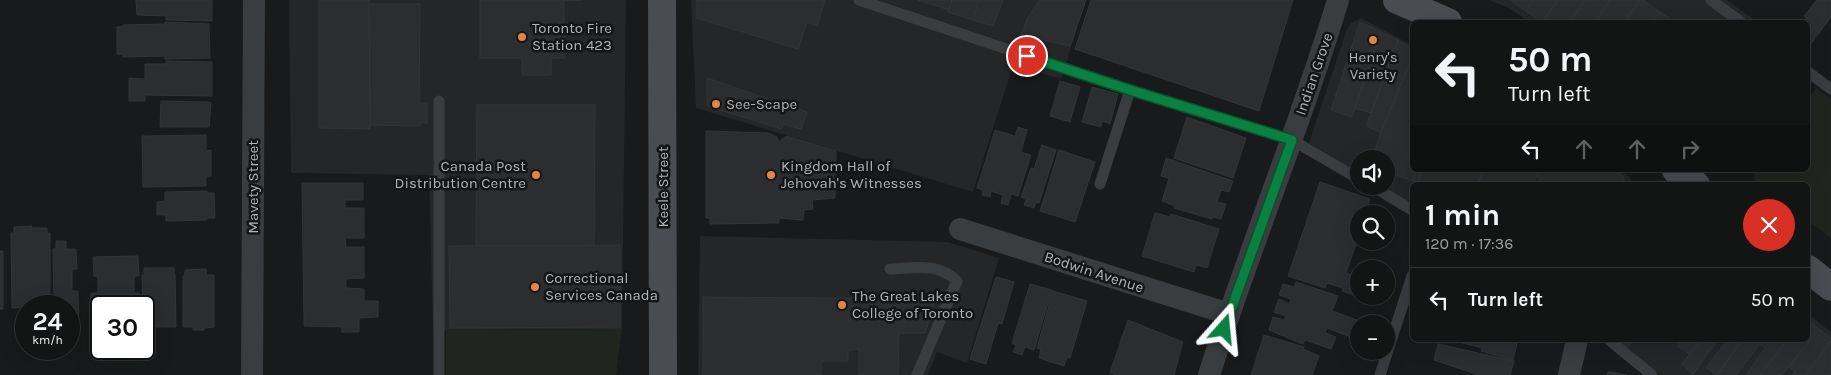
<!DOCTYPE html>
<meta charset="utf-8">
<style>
body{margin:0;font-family:Karla,sans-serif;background:#202122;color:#f1f3f6;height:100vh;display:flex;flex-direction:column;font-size:19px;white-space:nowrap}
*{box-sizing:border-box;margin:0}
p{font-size:16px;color:#9d9ea0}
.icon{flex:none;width:28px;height:28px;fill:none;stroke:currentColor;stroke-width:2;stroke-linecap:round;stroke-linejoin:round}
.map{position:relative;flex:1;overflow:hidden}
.side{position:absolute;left:1410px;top:182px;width:400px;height:160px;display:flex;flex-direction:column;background:#131414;border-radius:8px;box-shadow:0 5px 20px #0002,0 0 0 1px #323334}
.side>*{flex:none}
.top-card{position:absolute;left:1410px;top:20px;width:400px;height:152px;border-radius:8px;box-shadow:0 5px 20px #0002,0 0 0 1px #323334;background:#131414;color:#f1f3f6;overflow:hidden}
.fabs{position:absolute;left:1350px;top:150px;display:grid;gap:10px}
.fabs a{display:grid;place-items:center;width:45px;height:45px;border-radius:50%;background:#131414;box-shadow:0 5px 20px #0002,0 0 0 1px #323334;font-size:25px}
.speed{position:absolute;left:15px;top:295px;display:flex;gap:10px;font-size:25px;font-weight:700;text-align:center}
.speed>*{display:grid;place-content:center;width:65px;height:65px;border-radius:50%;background:#131414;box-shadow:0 5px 20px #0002,0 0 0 1px #323334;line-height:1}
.speed small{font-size:12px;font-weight:400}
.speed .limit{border:2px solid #111;border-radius:8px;background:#fff;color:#111}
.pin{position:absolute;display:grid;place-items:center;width:42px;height:42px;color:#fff;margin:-21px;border:2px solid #fff;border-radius:50%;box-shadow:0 1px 5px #0007}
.me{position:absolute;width:55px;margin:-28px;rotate:18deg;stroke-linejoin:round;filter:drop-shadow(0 0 4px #0008)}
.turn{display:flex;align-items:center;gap:18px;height:105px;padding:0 15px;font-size:22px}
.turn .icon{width:65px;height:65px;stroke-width:2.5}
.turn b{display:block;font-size:35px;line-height:42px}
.lanes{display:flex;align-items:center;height:48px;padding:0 15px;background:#0003;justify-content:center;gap:25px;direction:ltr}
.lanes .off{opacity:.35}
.round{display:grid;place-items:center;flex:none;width:52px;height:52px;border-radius:26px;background:#202122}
.overview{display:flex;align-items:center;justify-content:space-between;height:85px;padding:0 15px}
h1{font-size:30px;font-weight:700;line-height:38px}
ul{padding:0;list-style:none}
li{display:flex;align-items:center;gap:15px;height:65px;padding:0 15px;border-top:1px solid #323334}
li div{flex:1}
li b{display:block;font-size:19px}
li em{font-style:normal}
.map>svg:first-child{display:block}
.built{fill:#252628}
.park{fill:#20261f}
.building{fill:#2c2d2f;stroke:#333437}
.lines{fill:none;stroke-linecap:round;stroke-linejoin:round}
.lane{stroke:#3a3d40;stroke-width:11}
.street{stroke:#3a3d40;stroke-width:22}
.secondary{stroke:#494c50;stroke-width:28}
.route-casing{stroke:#07532c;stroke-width:12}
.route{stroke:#0b8043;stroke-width:9}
.poi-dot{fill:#e58447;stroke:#141516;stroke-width:2}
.labels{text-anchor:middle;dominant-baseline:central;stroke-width:5;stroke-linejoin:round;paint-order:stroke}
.poi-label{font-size:15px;fill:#adb4ba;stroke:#141516;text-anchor:start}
.street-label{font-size:15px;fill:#adb4ba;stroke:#141516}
</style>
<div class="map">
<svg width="1831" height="375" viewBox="0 0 1831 375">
<rect width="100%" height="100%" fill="#191a1b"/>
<path class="built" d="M289,0H626L622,329L433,330L429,175L291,173Z
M691,0H1086L1061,79L1013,65L973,192L696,108Z
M1489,0H1727L1757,22H1529L1509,8Z
M1361,18L1412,45V170H1621L1628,175L1634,185H1412V206L1380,186H1386V159H1359V173L1309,143L1347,29L1351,23Z
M700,236L948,242L999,258L967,363L937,352L928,375H698Z
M1808,314L1831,332V375H1661L1614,340H1808Z"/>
<path class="park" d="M1816,88L1831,99V238L1808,221V185H1761L1753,178L1758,170H1808V101Z
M622,329L616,375H446V330Z"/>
<path class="building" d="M136,0H212V21L166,20V16L137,15Z
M319,0H369L370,129L319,128Z
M480,0H582L564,1V58H551V75H522V58H480Z
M697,0H825L817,26L807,22L798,49L697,18Z
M918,0H952L949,10Z
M952,0H979L973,20L948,12Z
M979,0H1003L993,26L973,20Z
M1040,0H1086L1070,46L1021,35L1027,19Z
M1091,0H1293L1259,111L1075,49Z
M1510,0H1533L1526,11Z
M1533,0H1558L1542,22L1526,11Z
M1558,0H1585L1570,22H1542Z
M1585,0H1610L1595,22H1570Z
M1610,0H1640L1624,22H1595Z
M1640,0H1643L1660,12L1652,22H1624Z
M1817,0H1831V17L1808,48V22H1803L1807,18L1804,16Z
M369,4H420L419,103H427V123H420V126L370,125Z
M1660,12L1674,22H1652Z
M165,22L209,24L210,58L165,59V56L123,57V54H117V27H123V25L165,24Z
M1360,22L1381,32L1352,117L1331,110Z
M1381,32L1398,40L1371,113L1355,108Z
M1398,40L1412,49V58L1381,132L1366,126Z
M1412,58V170H1423L1417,182L1386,172V159H1372L1381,132Z
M166,61L212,62V96L145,95V101H129V78L145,79V64H166Z
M707,78L807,112L801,129L783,124L782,129L707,106Z
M1060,81L1080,87L1070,122L1050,116Z
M1092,87L1118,94L1110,124L1102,121L1101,127L1082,122Z
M161,101L208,102L211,103L209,127H160Z
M477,105H595L594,246H476Z
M1187,117L1246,138L1233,178L1174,158Z
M1018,127L1027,130L1021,152L1031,155L1018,196L1011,194L1008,205L1001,203L1003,195L991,191L990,197L982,195L983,190L977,188L995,130L1015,136Z
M706,131L768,133L777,137L779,142L786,136L836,151L835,198L812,200L813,209L804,210L803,220L779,218V223L710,224V218H706Z
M206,135V151L211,150V176H206V186L143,187L142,136Z
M1042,145L1056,150L1039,203L1036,202L1034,208L1024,205L1026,199L1021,197L1031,168L1034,169Z
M1059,150L1095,162L1075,222L1040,211Z
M1166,158L1233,181L1229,192L1221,190L1217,202L1226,204L1221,219L1213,217L1212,219L1174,208L1175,206L1162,201L1169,178L1161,176Z
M1423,170H1484L1477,185H1416Z
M1484,170H1540L1532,185H1479L1477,184Z
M1540,170H1614L1623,176L1624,185H1536L1541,178L1536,177Z
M1320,182L1370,199L1366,211L1362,210L1361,214H1359V219L1352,239L1357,241L1346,273L1359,278L1357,296L1342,291L1343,288L1327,283L1325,288L1288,276Z
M302,183H363V200H345V208H364V238H345L346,247H364V278L346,279V288L364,289V301H378V317L359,318V332H342V327L304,326Z
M207,191V193H214L215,218H207V220L166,221V215H157V202L165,201V192Z
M1155,213L1170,217L1171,214L1219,229L1207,268L1196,265L1194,272L1142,256Z
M32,226L31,228H47V233H50V306L12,308L11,233H14V227Z
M56,241H66V249H76L77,269H72V291H78L79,336H69V306H54L53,249H56Z
M620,245V327L450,328L449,246Z
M0,251H3V309H0Z
M138,256L139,276H134V293H139V306H101V332H93V323L91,324V293H98V276H94L93,257Z
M144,268H174V275H175L176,327H144L142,275H144Z
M206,269V275H214V327L204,328V330H193V327H183V276H185V270Z
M996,277L1014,282L1002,324L998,323L986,364L970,359Z
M1296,282L1338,296L1332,311L1357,320L1351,337L1327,328L1325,333L1336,337L1331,349L1305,340L1303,344L1269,330L1273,317L1284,320L1286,316L1274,312L1279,299L1289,304L1291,299L1279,295L1283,284L1294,287Z
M1030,284L1052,290L1034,350L1025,347L1022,355L1013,352L1016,345L1012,343Z
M1053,291L1087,301L1070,358L1067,357L1064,366L1039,358L1041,349L1037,348Z
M703,297L936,299L925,333H899L898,375H859V349L848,350V361H821V375H703Z
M1128,320L1183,342L1174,375H1117L1110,373Z
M1808,320L1819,329L1782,375H1760L1787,340H1808Z
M1819,329L1831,338V341L1806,375H1792L1795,371L1789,367Z
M1264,335L1304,347L1303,349L1319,356L1312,375H1251Z
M1452,340H1518L1513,360L1481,351L1482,348Z
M1616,340H1633L1627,348Z
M1682,340H1700L1690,354L1677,346Z
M1700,340H1718L1693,374L1682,364Z
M1727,340H1742L1717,375L1706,368Z
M1742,340H1763L1736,375H1717Z
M1763,340H1787L1760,375H1746L1765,348L1760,344Z
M1831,341V375H1806Z
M1438,344L1514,361L1510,375H1476V374L1434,360Z
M1608,372H1612L1627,375H1607Z"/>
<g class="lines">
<path class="lane" d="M859,0L1130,90L1292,140L1359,179
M1711,0L1741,22
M1808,72L1831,89
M439,101V375
M1100,184L1130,90
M1372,186L1412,210
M890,269C916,268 937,262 957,281L917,375
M1609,340L1652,375
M1380,375L1412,276"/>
<path class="street" d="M960,229L1229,314
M252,375L254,0
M1209,375C1249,249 1300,127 1338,0
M1569,375L1577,340"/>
<path class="secondary" d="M662,0L663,375
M1397,0L1448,22
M1676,170L1696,185
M1808,269L1831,287"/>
</g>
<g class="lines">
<defs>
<path id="route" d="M1027,56L1130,90L1292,140L1224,329"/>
</defs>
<use href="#route" class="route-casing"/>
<use href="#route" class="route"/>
</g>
<g class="poi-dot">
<circle cx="522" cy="37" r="5"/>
<circle cx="1373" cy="40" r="5"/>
<circle cx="716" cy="104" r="5"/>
<circle cx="536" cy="175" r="5"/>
<circle cx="771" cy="175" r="5"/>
<circle cx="535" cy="287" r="5"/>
<circle cx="842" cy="305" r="5"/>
</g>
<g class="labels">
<g class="poi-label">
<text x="532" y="28">Toronto Fire<tspan x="532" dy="17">Station 423</tspan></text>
<text x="1373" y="57" text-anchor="middle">Henry's<tspan x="1373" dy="17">Variety</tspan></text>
<text x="726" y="104">See-Scape</text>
<text x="526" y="166" text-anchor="end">Canada Post<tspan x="526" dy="17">Distribution Centre</tspan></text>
<text x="781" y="166">Kingdom Hall of<tspan x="781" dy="17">Jehovah's Witnesses</tspan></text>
<text x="545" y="278">Correctional<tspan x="545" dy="17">Services Canada</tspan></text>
<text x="852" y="296">The Great Lakes<tspan x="852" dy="17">College of Toronto</tspan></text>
</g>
<g class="street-label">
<text transform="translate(1314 74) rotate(-71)">Indian Grove</text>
<text transform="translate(253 187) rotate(-90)">Mavety Street</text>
<text transform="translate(663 187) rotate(-90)">Keele Street</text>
<text transform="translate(1094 272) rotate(18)">Bodwin Avenue</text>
</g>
</g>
</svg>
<div class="fabs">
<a><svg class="icon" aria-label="sound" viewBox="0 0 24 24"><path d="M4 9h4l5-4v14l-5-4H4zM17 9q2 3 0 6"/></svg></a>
<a><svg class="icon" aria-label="search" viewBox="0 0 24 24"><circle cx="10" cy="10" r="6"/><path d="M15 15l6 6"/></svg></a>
<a>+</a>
<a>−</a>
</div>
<div class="speed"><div>24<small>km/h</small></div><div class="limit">30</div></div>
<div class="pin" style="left:1027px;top:56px;background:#d93025"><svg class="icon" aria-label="arrive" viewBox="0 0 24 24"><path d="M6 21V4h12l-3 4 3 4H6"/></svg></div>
<svg class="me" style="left:1224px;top:329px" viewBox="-20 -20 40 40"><path d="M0-17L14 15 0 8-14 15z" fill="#0b8043" stroke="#fff" stroke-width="4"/></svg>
<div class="top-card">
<div class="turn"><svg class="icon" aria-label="left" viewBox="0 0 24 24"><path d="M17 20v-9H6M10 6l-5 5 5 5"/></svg><div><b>50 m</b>Turn left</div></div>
<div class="lanes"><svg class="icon" aria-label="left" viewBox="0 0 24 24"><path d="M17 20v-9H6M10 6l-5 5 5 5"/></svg><svg class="icon off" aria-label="ahead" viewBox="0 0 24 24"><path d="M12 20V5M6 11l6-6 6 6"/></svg><svg class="icon off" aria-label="ahead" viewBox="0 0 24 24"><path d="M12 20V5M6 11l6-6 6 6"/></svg><svg class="icon off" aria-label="right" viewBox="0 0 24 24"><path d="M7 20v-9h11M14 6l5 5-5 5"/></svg></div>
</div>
<section class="side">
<div class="overview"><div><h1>1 min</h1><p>120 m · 17:36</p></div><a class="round" style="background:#d93025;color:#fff"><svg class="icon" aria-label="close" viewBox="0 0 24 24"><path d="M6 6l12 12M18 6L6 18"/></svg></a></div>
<ul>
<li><svg class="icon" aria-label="left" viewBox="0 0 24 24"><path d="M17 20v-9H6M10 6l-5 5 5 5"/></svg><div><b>Turn left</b></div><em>50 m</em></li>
</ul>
</section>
</div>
